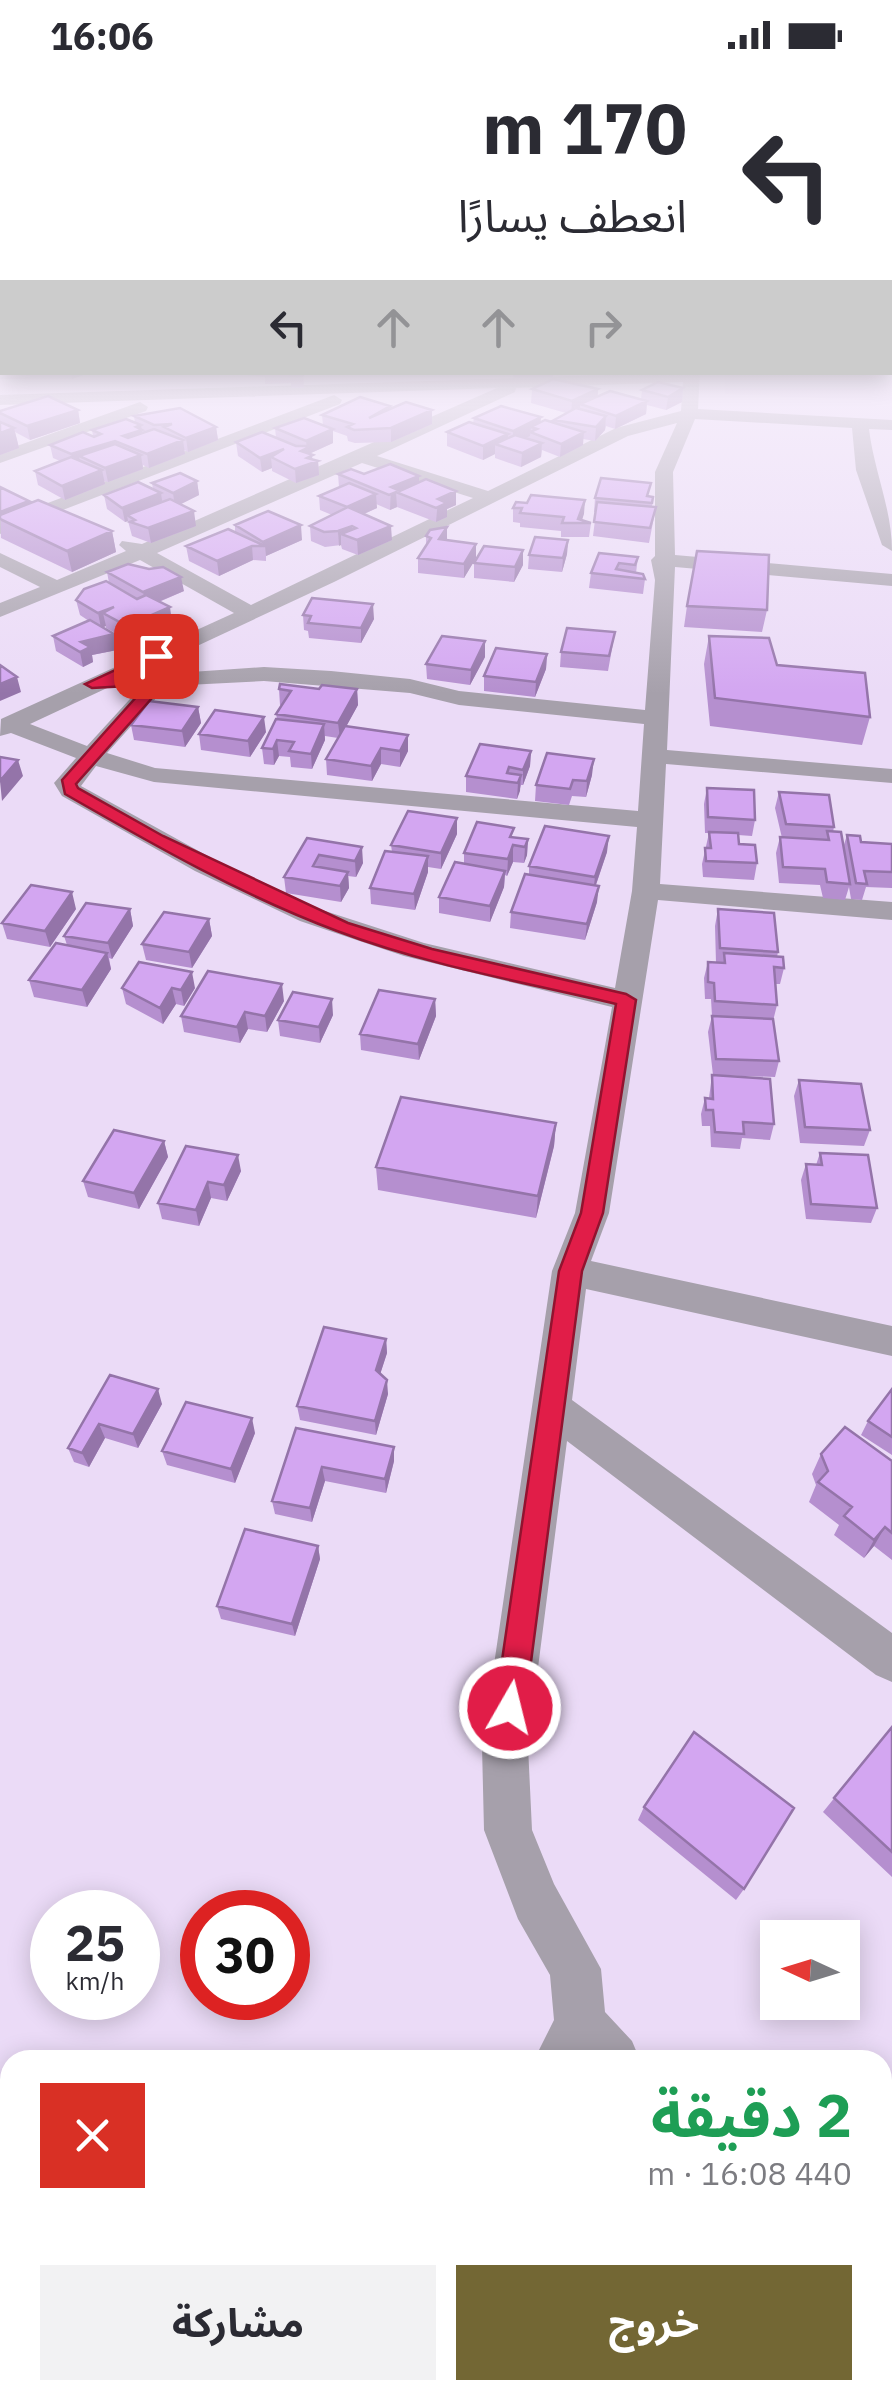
<!DOCTYPE html>
<html lang="ar">
<meta charset="utf-8">
<style>
body{margin:0;font-family:"IBM Plex Sans","Noto Sans Arabic",sans-serif;background:#f2f2f3;color:#2b2b33;direction:rtl;height:100vh;display:flex;flex-direction:column;font-size:38px;white-space:nowrap}
*{box-sizing:border-box;margin:0}
p{font-size:32px;color:#7c7c81}
.icon{flex:none;width:55px;height:55px;fill:none;stroke:currentColor;stroke-width:2;stroke-linecap:round;stroke-linejoin:round}
.map{position:relative;flex:1;overflow:hidden;direction:ltr}
.drawer{position:absolute;left:0px;top:1980px;width:892px;height:350px;display:flex;flex-direction:column;background:#fff;border-radius:30px 30px 0 0;box-shadow:0 5px 25px #0003;direction:rtl}
.drawer>*{flex:none}
.top-card{position:absolute;left:0px;top:0px;width:892px;height:305px;box-shadow:0 5px 25px #0003;direction:rtl;background:#fff;color:#2b2b33;overflow:hidden}
.needle{width:65px;rotate:274deg}
.controls{position:absolute;left:760px;top:1850px;display:grid;gap:20px}
.controls a{display:grid;place-items:center;width:100px;height:100px;border-radius:0px;background:#fff;box-shadow:0 5px 25px #0003;font-size:50px}
.speed{position:absolute;left:30px;top:1820px;display:flex;gap:20px;font-size:50px;font-weight:700;text-align:center}
.speed>*{display:grid;place-content:center;width:130px;height:130px;border-radius:50%;background:#fff;box-shadow:0 5px 25px #0003;line-height:1}
.speed small{font-size:25px;font-weight:400}
.speed .limit{border:15px solid #d22;background:#fff;color:#111}
.pin{position:absolute;display:grid;place-items:center;width:85px;height:85px;color:#fff;margin:-42px;border-radius:20px;box-shadow:0 5px 15px #0006}
.me{position:absolute;width:110px;margin:-55px;rotate:8deg;stroke-linejoin:round;filter:drop-shadow(0 0 8px #0008)}
.turn{display:flex;align-items:center;gap:35px;height:210px;padding:0 40px;font-size:45px}
.turn .icon{width:130px;height:130px;stroke-width:2.5}
.turn b{display:block;font-size:70px;line-height:85px}
.lanes{display:flex;align-items:center;height:95px;padding:0 40px;background:#0003;justify-content:center;gap:50px;direction:ltr}
.lanes .off{opacity:.35}
.round{display:grid;place-items:center;flex:none;width:105px;height:105px;border-radius:0px;background:#f2f2f3}
.overview{display:flex;align-items:center;justify-content:space-between;height:170px;padding:0 40px}
h1{font-size:60px;font-weight:700;line-height:75px;color:#1e9e55}
.button{display:flex;gap:20px;margin-top:auto;padding:20px 40px}
.button a{flex:1;height:115px;border-radius:0px;background:#736734;color:#fff;font-size:40px;font-weight:700;line-height:115px;text-align:center}
.button a+a{background:#f2f2f3;color:#2b2b33}
.status{display:flex;justify-content:space-between;align-items:center;height:70px;padding:0 50px;background:#fff;direction:ltr}
.status svg{height:28px;fill:currentColor}
.map>svg:first-child{display:block}
.built{fill:#e3cff1}
.lines{fill:none;stroke-linecap:round;stroke-linejoin:round}
.street{fill:#a6a0ab;fill-rule:evenodd}
.wall{fill:#b58fcf}
.shaded-wall{fill:#9474a9}
.building{fill:#d3a6f1;stroke:#9474a9;stroke-width:2.5}
.route{fill:#e11d48;stroke:#92132f;stroke-width:2.5}
</style>
<div class="status"><b>16:06</b><svg viewBox="0 0 49 12"><path d="M0 12V9h3v3zM5 12V6h3v6zM10 12V3h3v9zM15 12V0h3v12zM26 1h20v11H26zM47 4h2v5h-2z"/></svg></div>
<div class="map">
<svg width="892" height="2330" viewBox="0 0 892 2330">
<rect width="100%" height="100%" fill="#ebdbf7"/>
<path class="built" d="M890,298L892,331L725,324V303L890,302Z"/>
<g class="lines">
<path class="street" d="M700,302L698,339L892,350V360L869,359C874,401 892,439 892,481L882,475L856,400L852,358L695,349L673,402L675,485L892,504V516L675,497L667,680L892,699V713L666,694L660,814L892,832V850L658,830L609,1143L591,1191L892,1256V1286L586,1219L572,1330L892,1563V1612L876,1605L567,1371L528,1676L532,1760L554,1814L601,1899L605,1942L632,1971L640,1990H534L554,1950L550,1905L518,1849L484,1760L482,1676L552,1201L575,1143L612,937L404,886L300,851L195,801L62,726L54,713L76,688L11,663L0,666L1,649L234,543L140,490L0,547V533L40,517L0,497V483L57,510L126,481L119,475L122,471L142,474L497,318L0,335V325ZM683,312L681,341L616,358L488,421L377,386L515,322L516,318ZM677,353L655,402V486L651,490L655,510L645,640L459,621L410,609L331,601L264,597L133,606L130,611L140,618L87,676L30,654L334,512L628,366ZM362,393L473,428L251,535L157,483ZM264,611L410,623L459,635L644,654L638,741L155,698L107,683L167,616ZM96,696L154,712L637,757L632,821L615,918L424,873L319,839L215,790L81,716Z
M334,325L342,330L340,334L0,464V451Z
M140,332L148,337L146,341L0,393V382Z
M882,2255L892,2259V2326L878,2320H882Z
M117,2320H186L182,2330H113Z"/>
</g>
<path class="wall" d="M0,298H2V302H85L86,304L72,309H0Z
M244,302H303L304,318H291V313L265,314V307L245,305Z
M512,302H553V308L514,309Z
M683,318L682,332L666,340L647,335L646,344L615,359L606,356L605,360L595,371L583,369V375L560,387L542,380L541,387L521,397L495,388V384L483,390L447,376V362L473,353L474,348L541,347L540,352L554,353V350L566,343L531,333L532,319H598V326L641,329L642,320Z
M390,336V339L432,354L391,372L355,373L348,371L347,366L333,361V373L311,383L313,390L318,391L319,405L296,413L272,401V398L262,402L238,386L236,372L276,368L275,358L323,355L322,345Z
M78,340L80,353L30,370L15,362L19,378L0,385V341Z
M134,346L216,357L218,370L188,382L184,380L185,384L149,398L143,395V399L108,412L104,411L105,414L65,430L38,415L35,401L60,391L53,388L50,375L93,366L92,360L135,353Z
M338,404L419,406V413L456,421V435L447,439V447L436,452L397,437L390,440L376,434L377,438L364,444L392,470L358,485L342,479L341,475L325,477L311,471L310,456L332,445L320,440L319,426L339,417Z
M197,411L199,425L181,434L196,456L151,473L132,466L128,451L125,452L107,439L104,425L153,419L152,413Z
M0,417L29,431L30,433L112,461L116,482L72,502L1,468Z
M653,427L652,436L656,437L649,473L593,466L596,442H594L595,428Z
M585,430L582,450L591,453L589,467H561V461L520,457V453L513,452V438L527,433Z
M235,455L302,470L266,486V491L253,490L219,506L189,491L186,476L235,463Z
M426,466L447,470L476,488L464,508L418,503V488L426,476Z
M568,470L567,484L562,502L528,499L529,485Z
M523,480V495L514,512L474,508V493Z
M599,483L638,487L636,503L643,504L645,509L643,524L589,518L591,503Z
M107,502L184,521L159,532L172,552L130,571L106,558V556L102,558L117,580L92,585L93,592L83,597L56,581L53,566L89,551L80,545L76,530L109,513Z
M687,536L767,540L762,562L684,557Z
M303,545L374,549L361,573L309,568L308,561L304,560Z
M615,562L608,601L560,597L561,582Z
M709,566L777,595L870,647L862,675L710,656L704,594Z
M134,570L157,578L145,583L135,578Z
M547,584L546,599L535,627L484,621V606Z
M485,587L470,615L427,609L426,594Z
M279,619H357L358,635L346,656L408,665V681L400,697L381,694L372,711L327,705L326,689L338,668L325,666V670L312,699L291,697L290,687L279,686L274,695L264,694L262,678L277,649L276,644L282,635H280Z
M198,637L201,653L185,677L134,670L131,655Z
M266,662L250,687L201,680L199,664Z
M531,681L530,696L523,715H521L517,729L466,722V706Z
M592,705L586,727L572,726L569,735L535,731L536,715Z
M707,718L755,750L752,766L738,765L739,774L757,793L754,810L703,807L702,794L709,763H705L704,734Z
M779,722L834,757L833,762L843,778L847,765L861,772L892,774V818L866,817L862,830L851,829L849,817L845,830L823,828L820,815L779,813L776,783L780,767L782,768L775,738Z
M457,764L441,799L428,797V802L415,840L371,834L370,818L392,782L391,775Z
M513,767L528,769L527,785L524,793L513,792L507,806L505,805L504,817L490,852L439,843V827L464,794V783Z
M307,768L363,793L356,807L348,806L349,818L341,832L286,823L284,807Z
M607,782L596,815L597,832L585,870L510,858L511,842L529,804V796Z
M76,839L50,877L7,869L2,853Z
M130,839L133,856L112,889L109,888L111,899L87,937L34,927L29,910L67,875L64,866Z
M718,839L778,882L777,887L784,898L780,914H776L777,935L773,951L779,991L775,1007L713,1005L708,962L712,946L711,929H705L704,908L708,892L716,893L715,856Z
M209,849L212,866L192,898L146,890L142,874Z
M122,918H195L184,936L176,934L163,954L126,934Z
M435,929L436,946L419,990L361,980L360,964Z
M284,931L267,962L248,959L240,973L184,962L181,946Z
M333,945L320,973L280,966L278,950Z
M712,1005L774,1054L770,1070L742,1068L740,1079L711,1077L710,1056H702L701,1044L705,1028H709Z
M799,1010L870,1060L864,1076L800,1073L794,1026Z
M556,1053L554,1076L536,1148L378,1120L376,1097Z
M164,1071L168,1087L139,1139L88,1127L83,1111Z
M186,1076L241,1101L227,1131L211,1128L199,1156L162,1149L158,1133Z
M820,1083L877,1138L871,1153L806,1149L801,1110L806,1094L816,1095Z
M386,1269L387,1283L380,1304L388,1324L376,1365L300,1350L297,1336Z
M110,1305L162,1334L138,1378L105,1368L89,1397L74,1392L68,1378Z
M892,1319V1385L861,1365L868,1351Z
M296,1358L394,1377V1391L386,1423L325,1411L312,1452L275,1444L272,1431Z
M255,1363L235,1413L167,1395L162,1381Z
M821,1384L892,1391V1490L874,1476L864,1488L834,1465L839,1455L809,1432L816,1415L812,1404Z
M318,1476L320,1489L295,1566L221,1549L217,1536Z
M892,1657V1807L823,1742Z
M644,1737L744,1819L736,1830L638,1750Z"/>
<path class="shaded-wall" d="M71,302H85L86,304L72,309Z
M683,318L682,332L666,340L668,327Z
M598,319L597,332L580,334V340L571,345L572,331Z
M647,331L646,344L615,359L616,346Z
M78,340L80,353L30,370L27,356Z
M432,340V354L391,372V358Z
M606,346L605,360L595,371L596,357Z
M541,347L540,361L531,357L530,366L513,374V361Z
M141,355L144,373L123,366L136,357Z
M216,357L218,370L188,382L186,368Z
M14,358L19,378L0,385V363Z
M333,359V373L311,383L313,393L318,391L319,405L296,413L295,399L301,381L307,378L306,371Z
M584,362L583,375L560,387L561,374Z
M508,364V377L495,374V384L483,390V376Z
M183,370L185,384L149,398L147,384Z
M115,371L118,384L79,386L81,396L74,398L71,384Z
M542,373L541,387L521,397L522,383Z
M284,379L271,387L272,398L262,402L260,388Z
M141,385L143,399L108,412L105,398Z
M102,400L105,414L65,430L62,416Z
M419,406V420L396,422L397,437L390,440L391,417Z
M197,411L199,425L175,437L173,423Z
M456,421V435L447,439V447L436,452L438,429Z
M161,423L163,437L127,445L128,451L125,452L122,438Z
M376,424L377,438L348,451L347,437Z
M585,430L584,444L581,453L578,449Z
M29,431L33,445L0,449V442Z
M194,441L196,456L151,473L148,458Z
M301,455L302,470L266,486L265,476H263V472Z
M352,456L353,469L341,464V475L339,476L338,461Z
M391,456L392,470L358,485L357,470Z
M447,457V472L439,469Z
M112,461L116,482L72,502L67,481Z
M568,470L567,484L562,502L563,488Z
M476,474V488L464,508V494Z
M252,476L253,490L219,506L217,491Z
M523,480V495L514,512L515,497Z
M181,507L184,521L146,537L143,522Z
M373,534L374,549L361,573V558Z
M114,537L103,543L106,556L101,558L98,543Z
M170,537L172,552L130,571L127,556Z
M114,564L117,580L92,585L93,592L83,597L80,582L81,572Z
M156,570L157,578L145,583L143,575Z
M485,571V587L470,615L471,600Z
M547,584L546,599L535,627L536,612Z
M17,607L21,622L0,631V614Z
M357,619L358,635L340,668L338,653Z
M198,637L201,653L185,677L182,661Z
M264,647L266,662L250,687L248,671Z
M324,654L325,670L312,699L311,684Z
M408,665V681L400,697V681Z
M277,670L279,686L274,695L273,679Z
M381,678V694L372,711L371,696Z
M531,681L530,696L523,715V700Z
M594,689L592,705L586,727L587,711Z
M18,690L23,706L2,731L0,711Z
M521,705L520,721L517,729L518,713Z
M457,748V764L441,799V783Z
M609,766L607,782L593,823L595,807Z
M528,769L527,785L524,793L525,777Z
M513,775V792L507,806L508,789Z
M362,777L363,793L356,807L355,791Z
M428,786V802L415,840L414,824Z
M505,801L504,817L490,852V836Z
M348,802L349,818L341,832L340,816Z
M599,816L597,832L585,870L587,854Z
M72,822L76,839L50,877L45,861Z
M130,839L133,856L112,889L108,873Z
M209,849L212,866L192,898L189,882Z
M107,883L111,899L87,937L82,920Z
M192,902L195,918L184,936L181,920Z
M282,914L284,931L267,962L265,946Z
M172,918L176,934L163,954L160,938Z
M332,929L333,945L320,973L319,957Z
M435,929L436,946L419,990L418,974Z
M245,942L248,959L240,973L237,957Z
M556,1053L554,1076L536,1148L538,1126Z
M164,1071L168,1087L139,1139L134,1123Z
M238,1085L241,1101L227,1131L224,1115Z
M208,1112L211,1128L199,1156L196,1140Z
M386,1269L387,1283L377,1314L376,1300Z
M387,1310L388,1324L376,1365L375,1351Z
M158,1319L162,1334L138,1378L133,1364Z
M252,1348L255,1363L235,1413L231,1399Z
M99,1354L105,1368L89,1397L82,1383Z
M394,1377V1391L386,1423L385,1409Z
M322,1397L325,1411L312,1452L310,1438Z
M885,1457L874,1476L864,1488L874,1470Z
M318,1476L320,1489L295,1566L292,1554Z"/>
<path class="building" d="M290,302H303V305H290Z
M553,309L598,319L572,331L532,319Z
M658,312L683,318L668,327L642,320Z
M610,321L647,331L616,346L580,334Z
M48,326L78,340L27,356L0,343V341Z
M360,327L390,336L369,348L406,332L432,340L391,358L354,360L347,357L353,354L322,345Z
M501,336L541,347L513,361L474,348Z
M180,338L216,357L186,368L164,357L172,354L154,355L134,346Z
M576,338L606,346L596,357L554,350Z
M304,348L333,359L306,371L275,358Z
M126,349L141,355L136,357L142,360L123,366L128,368L154,359L183,370L147,384L115,371L71,384L50,375L83,362L94,367L101,364L92,360Z
M545,350L584,362L561,374L530,362L537,359L531,357Z
M0,352L14,358L0,363Z
M469,352L508,364L483,376L447,362Z
M262,362L296,376H311L301,381L313,385L307,388L318,391L295,399L271,387L284,379L260,388L236,372Z
M515,365L542,373L522,383L495,374Z
M115,374L141,385L105,398L79,386Z
M71,387L102,400L62,416L35,401Z
M390,394L419,406L391,417L400,421L426,409L456,421L438,429L447,433L436,438L396,422L389,425L338,404L351,399L364,404Z
M180,403L197,411L173,423L152,413Z
M601,408L651,413L647,426L653,427L652,433L595,428Z
M138,412L161,423L122,438L104,425Z
M349,413L376,424L347,437L319,426Z
M0,417L29,431L0,442Z
M531,425L585,430L578,449L591,453H562L564,447L520,443L522,438H513L516,432L527,433Z
M170,429L194,441L148,458L130,452L135,450L127,445Z
M38,430L112,461L67,481L0,449V445Z
M597,432L656,437L650,458L594,452Z
M348,437L391,456L357,470L341,464L356,458L352,456L338,461L324,462L310,456Z
M268,441L301,455L263,472L235,455Z
M447,457L439,469L476,474L464,494L418,488L431,468L426,466L430,460Z
M228,459L265,476H252L217,491L186,476Z
M535,467L568,470L563,488L529,485Z
M484,476L523,480L515,497L474,493Z
M697,481L769,485L767,540L687,536Z
M599,483L638,487L635,495L619,493L616,499L643,504L645,509L591,503Z
M128,494L149,499L163,497L181,507L143,522L107,502Z
M106,511L137,529L146,525L170,537L127,556L103,543L114,537L98,543L76,530L84,519Z
M312,528L373,534L361,558L308,553L311,546L303,545Z
M90,550L114,564L81,572L90,577L80,582L53,566Z
M567,558L615,562L609,586L561,582Z
M146,565L156,570L143,575L134,570Z
M442,566L485,571L471,600L426,594Z
M709,566L769,568L777,595L865,603L870,647L715,628Z
M496,578L547,584L536,612L484,606Z
M0,595L17,607L0,614Z
M280,614L319,619L322,615L357,619L338,653L276,644L291,621L279,619Z
M149,631L198,637L182,661L131,655Z
M215,640L264,647L248,671L199,664Z
M276,649L324,654L311,684L289,681L294,672L277,670L273,679L262,678Z
M345,656L408,665L400,681L381,678L371,696L326,689Z
M480,674L531,681L523,700L509,697L507,703L521,705L518,713L466,706Z
M547,683L594,689L587,711L573,710L570,719L536,715Z
M0,687L18,690L0,711Z
M707,718L754,720L755,750L708,747Z
M779,722L829,725L834,757L786,754Z
M408,741L457,748L441,783L391,775Z
M477,752L514,758L510,767L528,769L525,777L513,775L508,789L464,783Z
M545,756L609,766L595,807L529,796Z
M827,761L841,762L850,814L827,812L825,799L783,797L780,767L829,770Z
M709,762L738,763L739,774L755,775L757,793L706,791L705,778H711Z
M847,765L860,766L861,772L892,774V802L864,801L867,814L856,813Z
M307,768L362,777L355,791L319,785L313,796L348,802L340,816L284,807Z
M385,781L428,786L414,824L370,818Z
M455,792L505,801L490,836L439,827Z
M525,804L599,816L587,854L511,842Z
M31,815L72,822L45,861L2,853Z
M86,833L130,839L108,873L64,866Z
M718,839L774,843L778,882L720,878Z
M164,842L209,849L189,882L142,874Z
M56,873L107,883L82,920L29,910Z
M724,883L783,887L784,898L774,897L777,935L715,931L714,913L708,912V892L725,893Z
M139,892L192,902L181,920L172,918L160,938L122,918Z
M208,901L282,914L265,946L245,942L237,957L181,946Z
M379,920L435,929L418,974L360,964Z
M293,922L332,929L319,957L278,950Z
M712,946L773,949L779,991L716,989Z
M712,1005L770,1009L774,1054L743,1052L744,1064L715,1062L713,1040H706L705,1028L713,1029Z
M799,1010L861,1014L870,1060L805,1057Z
M401,1027L556,1053L538,1126L376,1097Z
M114,1060L164,1071L134,1123L83,1111Z
M186,1076L238,1085L224,1115L208,1112L196,1140L158,1133Z
M820,1083L868,1085L877,1138L811,1134L806,1094L822,1095Z
M324,1257L386,1269L376,1300L387,1310L375,1351L297,1336Z
M110,1305L158,1319L133,1364L99,1354L82,1383L68,1378Z
M892,1319V1367L868,1351Z
M186,1332L252,1348L231,1399L162,1381Z
M845,1357L892,1391V1463L885,1457L874,1470L844,1446L852,1437L818,1412L828,1401L821,1384Z
M296,1358L394,1377L385,1409L322,1397L310,1438L272,1431Z
M245,1459L318,1476L292,1554L217,1536Z
M892,1657V1782L834,1728Z
M694,1662L794,1738L744,1819L644,1737Z"/>
<linearGradient id="sky" x2="0" y2="1"><stop stop-color="#97b0aa"/><stop offset="0.48" stop-color="#f6effb"/><stop offset="1" stop-color="#f6effb" stop-opacity="0"/></linearGradient>
<rect width="892" height="624" fill="url(#sky)"/>
<path class="route" d="M156,581L161,589L118,608L160,606L168,610L76,714L78,718L163,766L348,853L432,879L626,924L636,930L603,1143L582,1201L525,1638L520,1649L510,1653L499,1649L495,1638L559,1201L581,1143L616,934C523,912 426,895 337,861C243,826 152,774 65,724L62,710L147,615L92,618L85,614Z"/>
</svg>
<div class="controls">
<a><svg class="needle" viewBox="-14 -14 28 28"><path d="M0-13l5 13h-10z" fill="#e53935"/><path d="M0 13l5-13h-10z" fill="#7c7c81"/></svg></a>
</div>
<div class="speed"><div>25<small>km/h</small></div><div class="limit">30</div></div>
<div class="pin" style="left:156px;top:586px;background:#d93025"><svg class="icon" aria-label="arrive" viewBox="0 0 24 24"><path d="M6 21V4h12l-3 4 3 4H6"/></svg></div>
<svg class="me" style="left:510px;top:1638px" viewBox="-20 -20 40 40"><circle r="17" fill="#e11d48" stroke="#fff" stroke-width="3"/><path d="M0-11L8 9 0 5-8 9z" fill="#fff"/></svg>
<div class="top-card">
<div class="turn"><svg class="icon" aria-label="left" viewBox="0 0 24 24"><path d="M17 20v-9H6M10 6l-5 5 5 5"/></svg><div><b>170 m</b>انعطف يسارًا</div></div>
<div class="lanes"><svg class="icon" aria-label="left" viewBox="0 0 24 24"><path d="M17 20v-9H6M10 6l-5 5 5 5"/></svg><svg class="icon off" aria-label="ahead" viewBox="0 0 24 24"><path d="M12 20V5M6 11l6-6 6 6"/></svg><svg class="icon off" aria-label="ahead" viewBox="0 0 24 24"><path d="M12 20V5M6 11l6-6 6 6"/></svg><svg class="icon off" aria-label="right" viewBox="0 0 24 24"><path d="M7 20v-9h11M14 6l5 5-5 5"/></svg></div>
</div>
<section class="drawer">
<div class="overview"><div><h1>2 دقيقة</h1><p>440 m · 16:08</p></div><a class="round" style="background:#d93025;color:#fff"><svg class="icon" aria-label="close" viewBox="0 0 24 24"><path d="M6 6l12 12M18 6L6 18"/></svg></a></div>
<div class="button"><a>خروج</a><a>مشاركة</a></div>
</section>
</div>
